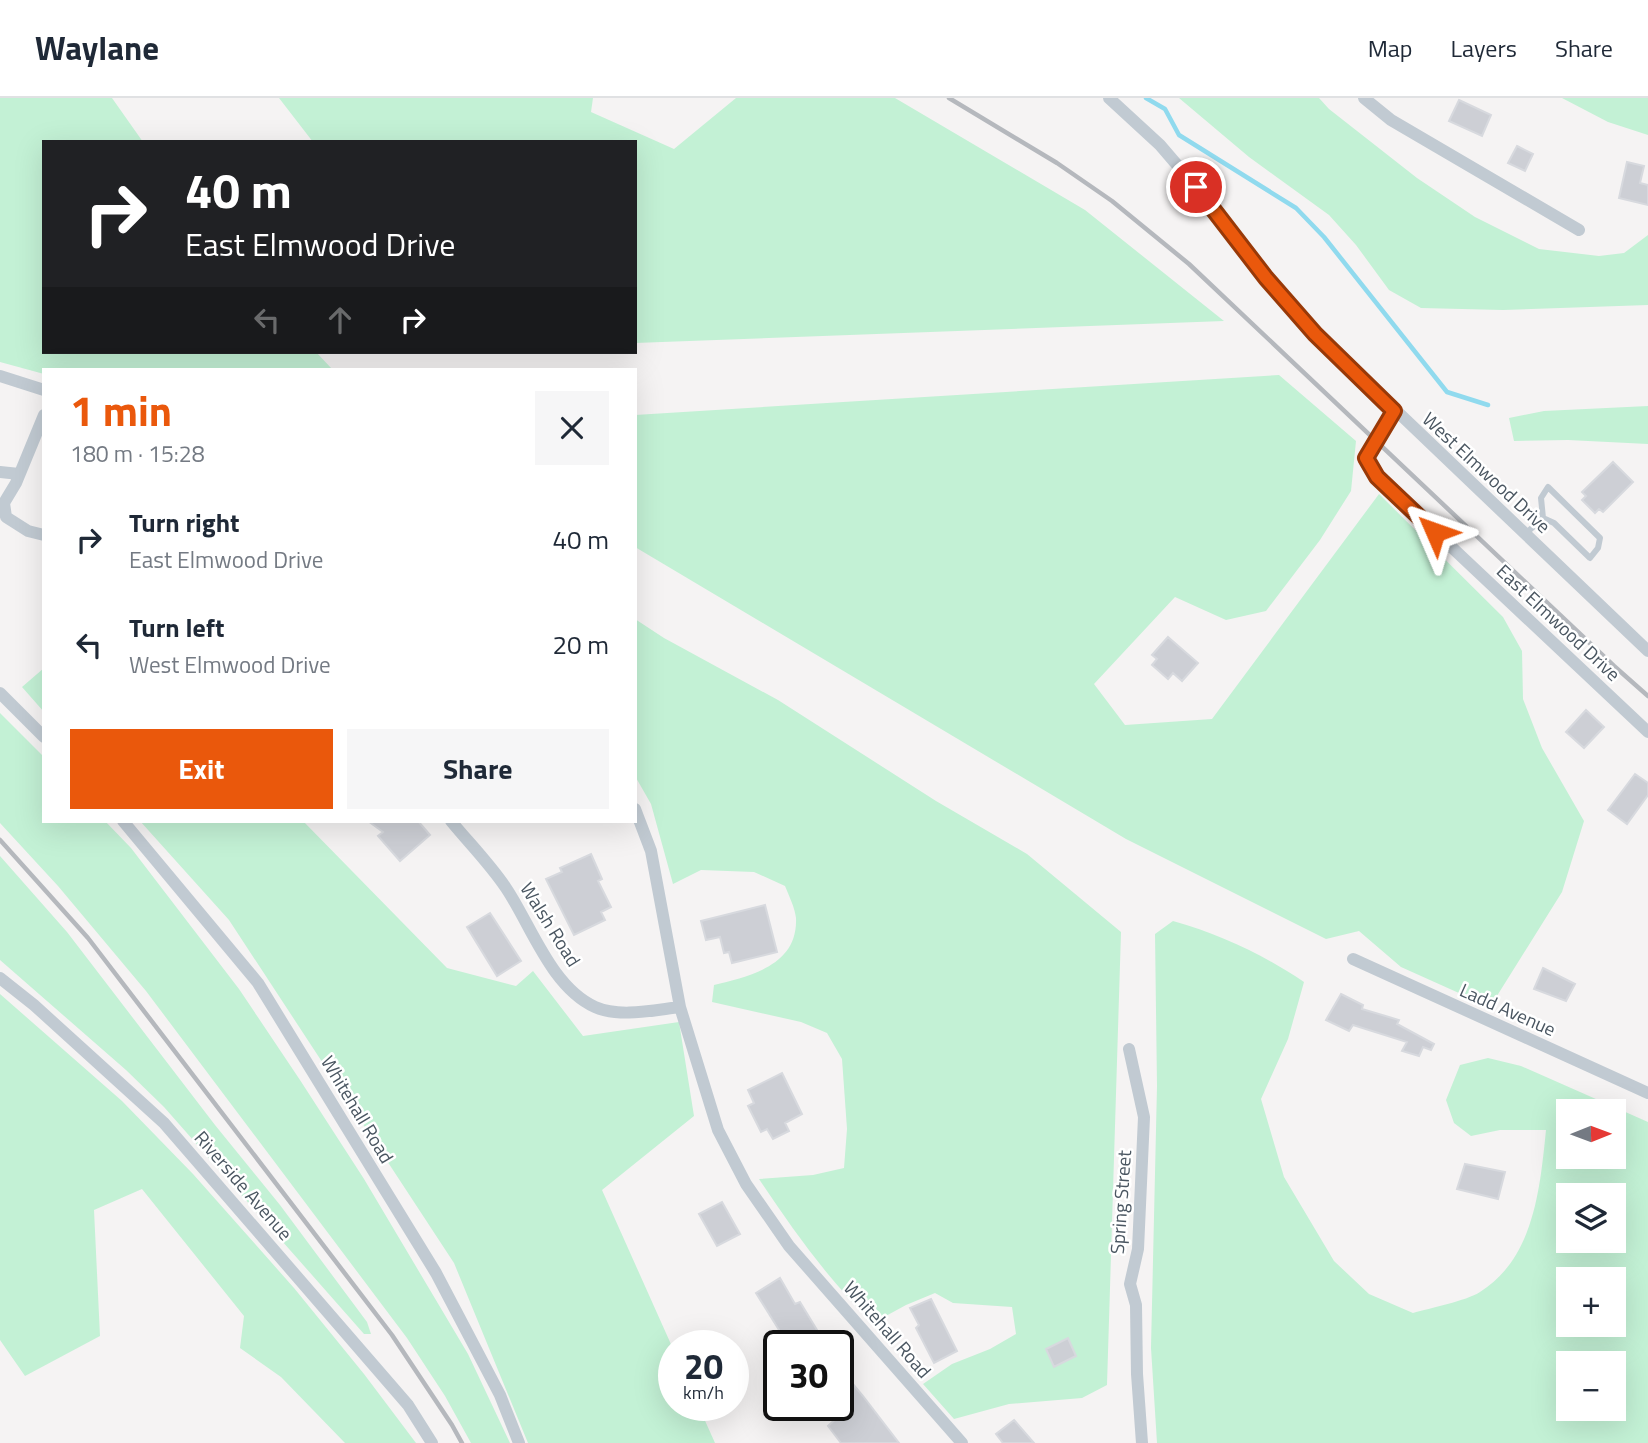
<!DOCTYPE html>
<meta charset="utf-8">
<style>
body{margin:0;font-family:"Titillium Web",sans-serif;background:#f6f6f7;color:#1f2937;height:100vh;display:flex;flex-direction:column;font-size:26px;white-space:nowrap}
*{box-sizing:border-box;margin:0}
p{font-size:23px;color:#747a83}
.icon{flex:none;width:38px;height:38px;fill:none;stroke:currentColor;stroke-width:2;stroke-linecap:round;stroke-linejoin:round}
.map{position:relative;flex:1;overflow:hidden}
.sheet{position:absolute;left:42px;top:270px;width:595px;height:455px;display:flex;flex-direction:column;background:#fff;border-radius:0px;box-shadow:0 7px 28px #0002}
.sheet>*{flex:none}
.top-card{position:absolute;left:42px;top:42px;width:595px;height:214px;border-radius:0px;box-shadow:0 7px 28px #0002;background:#202124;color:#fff;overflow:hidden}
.needle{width:46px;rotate:89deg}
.tools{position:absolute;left:1556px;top:1001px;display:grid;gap:14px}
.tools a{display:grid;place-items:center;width:70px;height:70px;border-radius:0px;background:#fff;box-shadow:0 7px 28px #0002;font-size:35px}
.speed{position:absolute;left:658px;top:1232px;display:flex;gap:14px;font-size:35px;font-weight:700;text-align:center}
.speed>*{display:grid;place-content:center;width:91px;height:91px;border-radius:50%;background:#fff;box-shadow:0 7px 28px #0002;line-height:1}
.speed small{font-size:18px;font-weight:400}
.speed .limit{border:4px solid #111;border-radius:10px;background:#fff;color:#111}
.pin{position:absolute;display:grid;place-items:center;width:60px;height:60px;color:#fff;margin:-30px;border:4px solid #fff;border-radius:50%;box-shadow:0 2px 7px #0007}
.me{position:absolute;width:77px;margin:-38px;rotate:313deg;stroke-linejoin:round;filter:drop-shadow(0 0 5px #0008)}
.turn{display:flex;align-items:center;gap:24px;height:147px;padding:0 28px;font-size:32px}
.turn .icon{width:91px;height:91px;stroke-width:2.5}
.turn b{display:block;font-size:49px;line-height:60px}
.lanes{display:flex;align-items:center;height:66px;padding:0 28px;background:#0003;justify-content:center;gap:35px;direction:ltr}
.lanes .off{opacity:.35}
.round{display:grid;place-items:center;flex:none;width:74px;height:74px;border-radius:0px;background:#f6f6f7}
.summary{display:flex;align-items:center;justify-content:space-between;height:119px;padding:0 28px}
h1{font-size:42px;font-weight:700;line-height:52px;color:#ea580c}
.action{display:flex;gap:14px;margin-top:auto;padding:14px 28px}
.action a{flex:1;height:80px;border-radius:0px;background:#ea580c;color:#fff;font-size:28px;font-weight:700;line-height:80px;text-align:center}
.action a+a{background:#f6f6f7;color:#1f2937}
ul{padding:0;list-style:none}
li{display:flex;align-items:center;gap:21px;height:105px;padding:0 28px}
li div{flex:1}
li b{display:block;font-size:26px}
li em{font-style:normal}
header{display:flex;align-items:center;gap:42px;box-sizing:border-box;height:98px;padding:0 35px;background:#fff;border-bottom:2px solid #e0e1e3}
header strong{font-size:33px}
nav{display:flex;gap:38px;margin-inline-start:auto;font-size:24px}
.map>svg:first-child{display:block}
.green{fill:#c3f1d5;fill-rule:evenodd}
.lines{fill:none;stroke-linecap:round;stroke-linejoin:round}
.stream{stroke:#90daee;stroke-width:4.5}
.building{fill:#cdcfd5;stroke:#d7d9de;stroke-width:2}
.lane{stroke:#c1cad2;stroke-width:6}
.street{stroke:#c1cad2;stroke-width:12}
.rail{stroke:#b5b8bd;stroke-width:4.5}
.route-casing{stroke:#983908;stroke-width:18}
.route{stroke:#ea580c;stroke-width:12}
.labels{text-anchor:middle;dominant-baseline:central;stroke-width:5;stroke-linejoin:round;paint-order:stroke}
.street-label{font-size:19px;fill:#4a5661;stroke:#fff}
</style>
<header>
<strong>Waylane</strong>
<nav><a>Map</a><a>Layers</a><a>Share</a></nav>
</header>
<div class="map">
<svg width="1648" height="1345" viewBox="0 0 1648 1345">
<rect width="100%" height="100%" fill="#f5f3f3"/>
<path class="green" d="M0,0H112L143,44H44V254H316L332,271H44V276L0,264Z
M279,0H593L591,14L674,51L736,0H895L1085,112L1224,223L635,245V44H313Z
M1179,0H1319L1329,11L1417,80L1475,119L1539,151L1599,158L1624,155L1648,137V207L1503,212L1421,210L1389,192L1356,147L1329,117L1249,59Z
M1562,0H1648V37L1608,24Z
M1279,277L1356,343L1351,393L1320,442L1266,513L1226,522L1175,499L1094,586L1125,627L1212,621L1379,396L1503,519L1522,553L1523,601L1542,650L1584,723L1562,794L1490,909L1401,869L1359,833L1326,841L1126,741L635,449V317Z
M1648,308V346L1568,342L1514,343L1509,320L1544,313Z
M635,521L664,540L778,602L936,703L1027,756L1121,834L1107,1287L1082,1300L1009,1306L954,1321L923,1286L952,1266L990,1251L1016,1236L1012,1209L953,1205L935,1195L906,1207L873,1225C829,1183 793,1132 759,1081L813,1077L844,1070L847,1031L842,961L827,935L801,924L712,904L714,887C750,878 798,868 796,820C795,810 789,798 785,788L754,774L701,772L673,786L651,706L635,678Z
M44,570V614L22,589Z
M0,615L44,659V723H105L131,750L239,891L300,982L364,1081L468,1256L510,1345H471L445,1298L407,1240L146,893L58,788L0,725Z
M140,723H303L447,870L516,888L533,873L583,938L679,924L694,1018L602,1092L674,1253V1307H698L715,1345H528L454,1165L229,822Z
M0,758L67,834L215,1027L280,1107L367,1224L371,1236H364L164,1009L126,972L0,862Z
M1173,823C1222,837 1262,856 1304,884L1288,941L1261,1001L1284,1079L1334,1163L1369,1196L1413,1215C1430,1210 1466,1203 1480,1194C1534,1160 1540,1091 1546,1032H1500L1471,1038L1454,1025L1446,1002L1460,967L1488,960L1521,968L1648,1024V1345H1157L1151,1250L1157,988L1155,836ZM1568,1013H1614V1059H1568ZM1568,1097H1614V1143H1568ZM1568,1181H1614V1227H1568ZM1614,1265V1311H1568V1265Z
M0,896L122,1003L193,1076L294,1190L364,1276L416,1345H345L281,1279L240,1250L244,1218L142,1091L94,1112L100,1238L25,1278L0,1242Z"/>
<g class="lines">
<path class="stream" d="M1146,0L1165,11L1179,37L1296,110L1324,139L1447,294L1488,307"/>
</g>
<path class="building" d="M1459,2L1491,17L1482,38L1449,23Z
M1517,48L1533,56L1525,73L1508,65Z
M1627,64L1644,68L1640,85L1648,87V107L1619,100Z
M1613,364L1633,384L1603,414L1599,411L1595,415L1582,402L1586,398L1582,394Z
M1168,539L1198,565L1182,583L1173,575L1168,581L1152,567L1157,561L1152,557Z
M1586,612L1604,629L1584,650L1566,634Z
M1635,676L1648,685V697L1627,726L1608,712Z
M368,723H418L430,737L400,763L378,738L383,734Z
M591,756L602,781L598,783L611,809L601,814L605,822L574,837L546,781L562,774L560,770Z
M765,807L777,854L732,865L729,854L724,855L720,839L706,842L701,823Z
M490,815L521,863L497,878L467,829Z
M1543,870L1575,886L1566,903L1534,891Z
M1341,896L1363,907L1362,911L1399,922L1397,926L1434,946L1431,952L1423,949L1419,958L1402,953L1407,944L1353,927L1349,933L1326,922Z
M782,975L802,1016L785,1025L789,1033L773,1041L767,1031L761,1034L748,1008L754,1005L748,992Z
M1465,1066L1505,1074L1498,1101L1457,1091Z
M722,1104L740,1136L717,1148L699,1116Z
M780,1180L795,1206L800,1204L820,1237L823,1248H789L756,1195Z
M931,1201L957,1253L934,1265L916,1230L919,1227L910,1210Z
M1068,1240L1076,1258L1054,1269L1046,1251Z
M838,1268L863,1298L899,1345H841L828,1328L838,1319Z
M1014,1322L1034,1345H1003L996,1336Z"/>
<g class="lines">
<path class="lane" d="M1548,389L1600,440L1598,450L1590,460L1554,425L1543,420L1541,400Z
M1525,436L1543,420"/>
<path class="street" d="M1109,0L1160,47L1214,110L1266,180L1316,236L1648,553
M1364,0L1391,22L1579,132
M0,278L44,292
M1394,313L1366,360L1375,377L1648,634
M44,317L16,385L4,405L6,419L28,433L44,437
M0,374L19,376
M0,595L44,639
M635,711L651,753L680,909L718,1032L746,1086L789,1148L962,1345
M123,723L258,885L436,1175L500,1297L519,1345
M451,723C469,745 490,766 506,790C531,827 551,889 595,909C620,920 654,912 680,909
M1353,861L1648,995
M0,880L34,907L164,1025L408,1307L432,1345
M1129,951L1144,1019L1138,1151L1130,1186L1136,1207L1137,1276L1142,1345"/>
<path class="rail" d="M949,0L1057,65L1112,103L1189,166L1614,568L1648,598
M0,742L88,840L392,1237L452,1327L462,1345"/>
</g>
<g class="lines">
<defs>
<path id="route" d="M1196,89L1266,180L1315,236L1394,313L1366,360L1377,379L1435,434"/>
</defs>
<use href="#route" class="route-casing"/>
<use href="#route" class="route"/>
</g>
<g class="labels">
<g class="street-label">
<text transform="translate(1487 374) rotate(43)">West Elmwood Drive</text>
<text transform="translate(1559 524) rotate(43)">East Elmwood Drive</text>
<text transform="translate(551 826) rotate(58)">Walsh Road</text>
<text transform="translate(1508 911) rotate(24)">Ladd Avenue</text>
<text transform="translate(358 1011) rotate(59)">Whitehall Road</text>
<text transform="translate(244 1087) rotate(49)">Riverside Avenue</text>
<text transform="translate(1120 1104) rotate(-86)">Spring Street</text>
<text transform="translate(888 1231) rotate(49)">Whitehall Road</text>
</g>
</g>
</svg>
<div class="tools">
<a><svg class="needle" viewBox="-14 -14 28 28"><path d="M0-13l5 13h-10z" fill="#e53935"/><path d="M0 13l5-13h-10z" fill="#747a83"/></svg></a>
<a><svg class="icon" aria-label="layers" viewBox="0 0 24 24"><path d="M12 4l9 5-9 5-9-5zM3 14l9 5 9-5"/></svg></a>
<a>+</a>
<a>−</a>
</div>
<div class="speed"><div>20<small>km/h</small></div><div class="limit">30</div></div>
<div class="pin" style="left:1196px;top:89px;background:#d93025"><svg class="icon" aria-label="arrive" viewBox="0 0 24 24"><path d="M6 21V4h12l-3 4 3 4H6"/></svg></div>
<svg class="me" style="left:1435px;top:434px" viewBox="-20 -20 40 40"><path d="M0-17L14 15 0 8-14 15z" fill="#ea580c" stroke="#fff" stroke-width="4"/></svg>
<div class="top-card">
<div class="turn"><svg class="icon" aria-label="right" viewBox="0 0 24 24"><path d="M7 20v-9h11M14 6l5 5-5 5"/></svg><div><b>40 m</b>East Elmwood Drive</div></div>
<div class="lanes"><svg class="icon off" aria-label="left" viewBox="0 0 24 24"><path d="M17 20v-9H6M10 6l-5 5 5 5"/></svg><svg class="icon off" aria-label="ahead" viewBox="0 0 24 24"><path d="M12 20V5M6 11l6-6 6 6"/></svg><svg class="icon" aria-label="right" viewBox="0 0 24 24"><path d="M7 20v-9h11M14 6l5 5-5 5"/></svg></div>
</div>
<section class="sheet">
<div class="summary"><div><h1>1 min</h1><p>180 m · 15:28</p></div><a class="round"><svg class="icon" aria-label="close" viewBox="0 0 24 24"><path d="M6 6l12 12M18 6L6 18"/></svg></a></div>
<ul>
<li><svg class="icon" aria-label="right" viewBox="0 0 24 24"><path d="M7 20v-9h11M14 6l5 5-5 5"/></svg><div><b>Turn right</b><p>East Elmwood Drive</p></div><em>40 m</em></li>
<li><svg class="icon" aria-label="left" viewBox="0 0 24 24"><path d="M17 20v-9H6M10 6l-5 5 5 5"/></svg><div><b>Turn left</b><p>West Elmwood Drive</p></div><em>20 m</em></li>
</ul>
<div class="action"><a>Exit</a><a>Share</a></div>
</section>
</div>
